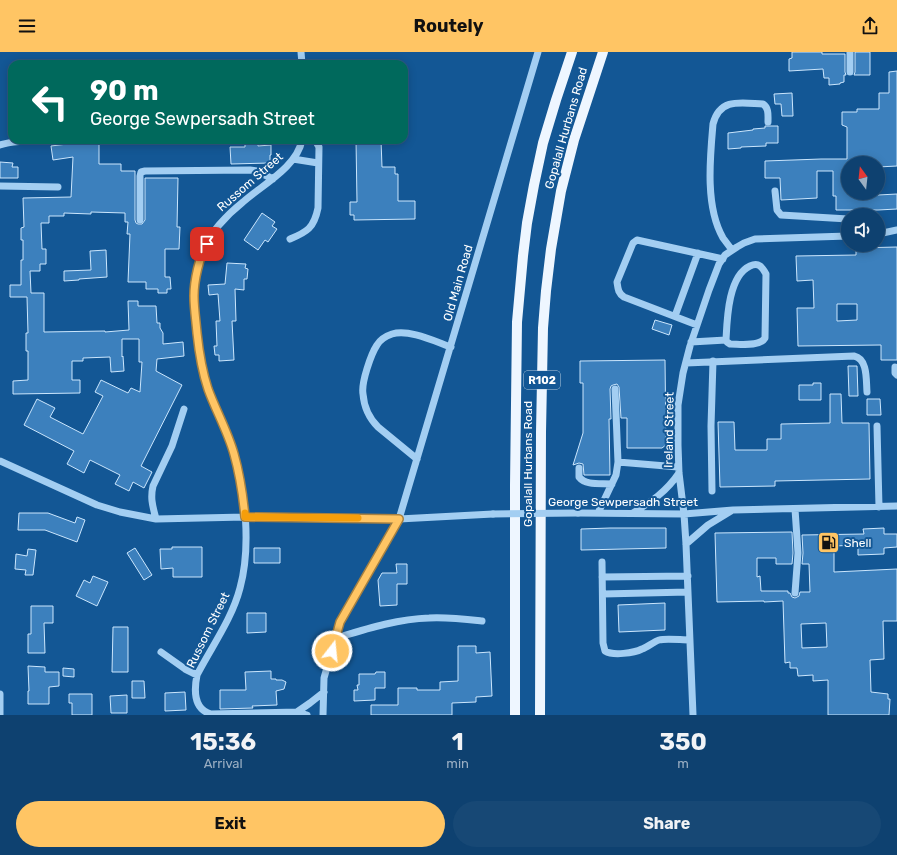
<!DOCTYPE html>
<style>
body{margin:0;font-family:Rubik,sans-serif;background:#174875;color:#f1f3f6;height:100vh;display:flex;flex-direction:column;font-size:15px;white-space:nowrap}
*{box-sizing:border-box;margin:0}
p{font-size:13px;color:#9bafc3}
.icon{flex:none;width:22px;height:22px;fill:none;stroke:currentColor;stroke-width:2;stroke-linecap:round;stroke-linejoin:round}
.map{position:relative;height:663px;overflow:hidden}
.details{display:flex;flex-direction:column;background:#0e4170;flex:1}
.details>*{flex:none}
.top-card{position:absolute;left:8px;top:8px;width:400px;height:84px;border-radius:12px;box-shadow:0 2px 10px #0003,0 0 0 1px #2e5a83;background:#00695c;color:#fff;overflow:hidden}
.needle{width:26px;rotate:345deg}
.buttons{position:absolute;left:841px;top:104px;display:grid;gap:8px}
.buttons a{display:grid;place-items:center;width:44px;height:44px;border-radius:50%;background:#0e4170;box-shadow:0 2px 10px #0003,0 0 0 1px #2e5a83;font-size:20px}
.pin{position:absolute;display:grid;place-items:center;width:34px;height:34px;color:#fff;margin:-17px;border-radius:8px;box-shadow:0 2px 6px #0006}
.me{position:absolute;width:44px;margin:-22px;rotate:16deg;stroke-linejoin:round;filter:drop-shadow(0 0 3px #0008)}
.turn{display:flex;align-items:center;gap:14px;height:84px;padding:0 16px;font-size:18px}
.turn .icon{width:52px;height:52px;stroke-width:2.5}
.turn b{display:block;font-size:28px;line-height:34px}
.eta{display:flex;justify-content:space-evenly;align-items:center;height:68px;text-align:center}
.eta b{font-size:24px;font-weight:700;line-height:28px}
.primary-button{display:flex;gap:8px;margin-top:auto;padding:8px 16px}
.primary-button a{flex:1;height:46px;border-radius:24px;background:#ffc564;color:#111;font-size:16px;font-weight:700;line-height:46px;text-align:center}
.primary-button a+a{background:#174875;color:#f1f3f6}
header{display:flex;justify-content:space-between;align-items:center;height:52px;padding:0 16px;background:#ffc564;color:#111;font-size:18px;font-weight:700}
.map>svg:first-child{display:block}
.building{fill:#3c80bd;stroke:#cbe6fd;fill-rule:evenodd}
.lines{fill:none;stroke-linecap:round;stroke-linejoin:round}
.minor{stroke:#a3cef2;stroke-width:7}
.major{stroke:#eef6ff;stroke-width:10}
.minor-bridge{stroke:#a3cef2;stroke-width:7}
.route-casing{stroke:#a68041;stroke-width:10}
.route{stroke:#ffc564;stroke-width:7}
.slow{stroke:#f59e0b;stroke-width:7}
.labels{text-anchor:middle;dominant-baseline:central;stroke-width:4;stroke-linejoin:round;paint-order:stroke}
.shield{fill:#135795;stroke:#b8cddf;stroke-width:1}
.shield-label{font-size:11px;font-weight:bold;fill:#fff}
.street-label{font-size:12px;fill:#fff;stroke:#135795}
.poi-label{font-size:12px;fill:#fff;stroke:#135795;text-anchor:start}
</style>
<header><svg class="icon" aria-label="menu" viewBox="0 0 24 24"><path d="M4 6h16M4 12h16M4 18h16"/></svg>Routely<svg class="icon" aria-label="share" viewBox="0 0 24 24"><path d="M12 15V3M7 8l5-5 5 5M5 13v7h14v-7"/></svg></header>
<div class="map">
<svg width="897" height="663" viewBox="0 0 897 663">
<rect width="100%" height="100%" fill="#135795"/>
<path class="building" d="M792,0H822V2H845V20L846,23H844V30L840,31V32L829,33V26H824L823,17L789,19V7L792,6Z
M855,0H870V23H854L855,20Z
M897,19V114L878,115V111H848V141H878V143L897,142V157L878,158H836V144H833V119H817V146L781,148L780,126H765V109L821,107H847V75L842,73V60H857V57H879V41H889V20Z
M792,41L793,64H782L781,52H775L774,42Z
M765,74H778V91H766V94L741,95V96L728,97V81L753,78V77L765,76Z
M356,88H381L382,115H395V122H398V149H415V167L354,168V163H350V150H357Z
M84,90H99V112H121V119H135V168L136,171L138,172H142L145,168V126H178L177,175H180L179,197H165V225H170L171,237H167V241H158V237H146V230H128L130,182H127L128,170H125V161L91,160V162L64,161V164H49V171H41L42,197H46V212H40V219H30L31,241H44V280L105,279V280L129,278L128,249H138V254H156L157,271H160V276L163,281V292L183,290L184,304L157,307L156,319L182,333L141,414L152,420L144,436L133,430L129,439L115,432L120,423L90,408L84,421L67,412L74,399L24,373L37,347L55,356L50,365L83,382L103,344L95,340L101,328L128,341L131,336L140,340L142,310H139V287H122V305L123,304L124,319L111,320L110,305L83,306V309H72V328H80V341L13,342V329L28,328V299H26V281H28L27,245H10V233H21V208H23V188H21V176L24,175L23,146L71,145L73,105L53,108L51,94Z
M245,90H258V94L271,93V103H270V111L231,112L230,95H245Z
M0,110L13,111L12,115H18V126H0Z
M262,161L275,170L272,174L277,177L268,190L265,188L258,198L244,188Z
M897,195V308H881V293L798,294L797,256H814L813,228L797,229L796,204L856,203V196ZM837,252H857V268L837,269Z
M106,198L107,225L79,227V228L64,229V219L91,218L90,199Z
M227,211L246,212L245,216L248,217L247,227H244V238L235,237L236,269H232L234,308L219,309V303H215L214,294H217L216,269H220L218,242L209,243L208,233L225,232Z
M655,268L672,273L669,283L652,277Z
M665,308L666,393L662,396H627V366H621L619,335L617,332L613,333L611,334L610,337L611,367H609L610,423H584L583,412L579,411L573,413L583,381V331H580V309Z
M848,314H857L858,344H849Z
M813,331H821V348H799V333H813Z
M830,342H841L842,371H869L870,427L775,429V434L720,435L718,370H734L735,398H767V387H781V372L830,371Z
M867,347H880L881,363H867Z
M19,461H48L75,471L77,465L85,468L77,490L45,478H18Z
M610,476H666V496L581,498V477Z
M884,476V482H897V495L884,496V502L858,503V493L834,494V520L897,517V569H883L884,607L870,608L871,640L888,642V647H890L889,663H828V628L813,629V623L798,624L797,616H790V610L785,611L783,549L764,550V549L717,550L715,481L792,480L793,501L792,512H776V506H757V525L760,524L761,539H788V541H790L792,545L795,546L799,544L800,540H810L809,512H802L803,501L802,483L864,482L863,477ZM826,571L827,595L802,596L801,572Z
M172,495H202V525H173V516L161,517L160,497H172Z
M135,496L152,523L144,528L127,501Z
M254,496H280V511H254Z
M28,497L36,498L33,523H25L26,518L15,517L16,502L27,504Z
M396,512H407V532H397V553L380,554L378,528L382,521H397Z
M93,524L108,530L97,554L76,544L84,528L90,531Z
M665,551V578L619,580L618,553Z
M31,554H53V571H44L45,601H28V582H31Z
M247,561H266V580L247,581Z
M113,575H128V620H112Z
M458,594H476V601L490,600L492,644L476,645V650L452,651V663H371V653H398V636H417V638H440V630L458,629Z
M28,614L45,615V620H59V634L49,635V652H28V639H29Z
M63,616L74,617V625L63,624Z
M271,619V627H276V628H282L286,630L284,637L276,639L277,653L252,654L253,656L220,657V638H246L245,620Z
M376,620H385V636H375V648L354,649V638H358L357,633H359V622H375Z
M132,629H144L145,646H132Z
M185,640L186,658L165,659V641Z
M69,642H92V663H72V651H69Z
M127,643V661H111L110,644Z"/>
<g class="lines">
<path class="minor" d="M301,0L302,12
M850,20V0
M302,88C297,115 262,133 243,150C228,162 208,182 202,201C199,209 197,219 196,227C193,245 195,261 197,279C199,299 201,318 209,338C216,358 226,378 233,399C246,439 251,496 240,536C232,567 212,594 197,623C194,638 193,657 211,662L297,660L307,663
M0,93C20,87 42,89 62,88
M293,107L318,111
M0,134L58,135
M775,139L777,158L781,163L848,167
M140,168V124L141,120L145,119L250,118L257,119L273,127
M878,182L897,178
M290,187C307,180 314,176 318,156L319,95L315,88
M732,198C729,194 726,190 723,186C705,155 710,106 713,72C720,45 742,51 763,52C769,56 768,63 768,70
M675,264L698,201
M697,273L624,245C618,241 618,237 617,230L633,191L637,188L723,207
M691,290L726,288L727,290L730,292C740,292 760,295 765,286L766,222C762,215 759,210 750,214C728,224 727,268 726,288
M686,311L854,304C868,307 866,328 867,340
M895,315V321L897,323
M877,374L879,455
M417,407L378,375C369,366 364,355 363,342C361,331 371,302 377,293C380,288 386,284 392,282C409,277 434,289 451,295
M0,409L97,453L120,460L156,467L245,465L399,467L493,462
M618,410L678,415
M579,416V425C586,434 601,431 612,432
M712,439L711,374L713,309
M578,461L684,462L733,458L897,454
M598,461L616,423L618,410L615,337
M633,461C652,449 666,440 679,421
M156,467C153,455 150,447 153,434L172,394L184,357
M686,492L708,473L731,459
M602,510L603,591L605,599C613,604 634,601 642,597C648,595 653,590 659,588C666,586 681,588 690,588
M602,525L688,524
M795,541L798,501L795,457
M603,542L688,540
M336,586C366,577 397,567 429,566C447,565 464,567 482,569
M161,600L185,617L197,623
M0,642V663
M297,660L310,651L324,640
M323,663L324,626L340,570L399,467L538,0
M693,663L686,492L684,462L679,421L678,393V353L683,321L690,294L709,238L719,212L725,203L737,195L744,191L755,187L848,184"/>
<path class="major" d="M515,663V433L517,270L523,204L527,171L534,133L543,91L556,48L572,0
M540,663L541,380L543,276L546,239L551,197L561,139L574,88L603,0"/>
<path class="minor-bridge" d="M493,462L578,461"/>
</g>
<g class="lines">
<defs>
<path id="route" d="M207,192C199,205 194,229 194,244C194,256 196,269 197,281C199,300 202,319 208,337C216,359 228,380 234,402C240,423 243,444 245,465L399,467L340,570L332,599"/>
</defs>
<use href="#route" class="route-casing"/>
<use href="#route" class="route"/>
<path class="slow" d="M245,461V465L358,466"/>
</g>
<defs>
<symbol id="fuel-square" viewBox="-11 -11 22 22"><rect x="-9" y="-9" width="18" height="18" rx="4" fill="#ffc564" stroke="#135795"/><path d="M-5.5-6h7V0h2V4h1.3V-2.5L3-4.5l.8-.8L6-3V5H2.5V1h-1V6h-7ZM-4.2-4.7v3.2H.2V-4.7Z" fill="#111"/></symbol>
</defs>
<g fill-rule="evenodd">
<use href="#fuel-square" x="816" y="478" width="25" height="25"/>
</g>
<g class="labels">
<rect class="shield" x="524" y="319" width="36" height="18" rx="3"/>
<g class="shield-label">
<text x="542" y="328">R102</text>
</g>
<g class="street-label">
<text transform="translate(566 76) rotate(-74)">Gopalall Hurbans Road</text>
<text transform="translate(250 130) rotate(-41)">Russom Street</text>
<text transform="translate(458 231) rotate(-74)">Old Main Road</text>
<text transform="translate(669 378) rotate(-89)">Ireland Street</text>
<text transform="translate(528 412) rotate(-90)">Gopalall Hurbans Road</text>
<text x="623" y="450">George Sewpersadh Street</text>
<text transform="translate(208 578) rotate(-64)">Russom Street</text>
</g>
<g class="poi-label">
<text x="844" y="491">Shell</text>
</g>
</g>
</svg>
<div class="buttons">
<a><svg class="needle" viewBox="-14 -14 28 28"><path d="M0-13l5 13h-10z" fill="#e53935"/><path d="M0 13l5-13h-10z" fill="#9bafc3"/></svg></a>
<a><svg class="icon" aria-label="sound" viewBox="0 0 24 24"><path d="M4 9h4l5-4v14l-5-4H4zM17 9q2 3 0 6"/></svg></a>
</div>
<div class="pin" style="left:207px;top:192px;background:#d93025"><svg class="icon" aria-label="arrive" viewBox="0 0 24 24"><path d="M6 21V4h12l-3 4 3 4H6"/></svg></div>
<svg class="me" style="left:332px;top:599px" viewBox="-20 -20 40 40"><circle r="17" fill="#ffc564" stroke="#fff" stroke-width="3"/><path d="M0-11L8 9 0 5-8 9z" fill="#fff"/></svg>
<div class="top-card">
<div class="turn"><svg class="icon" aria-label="left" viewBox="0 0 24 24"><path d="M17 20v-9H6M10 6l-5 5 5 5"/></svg><div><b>90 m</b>George Sewpersadh Street</div></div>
</div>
</div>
<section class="details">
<div class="eta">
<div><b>15:36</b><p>Arrival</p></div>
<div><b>1</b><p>min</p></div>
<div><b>350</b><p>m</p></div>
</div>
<div class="primary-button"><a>Exit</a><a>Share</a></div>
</section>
